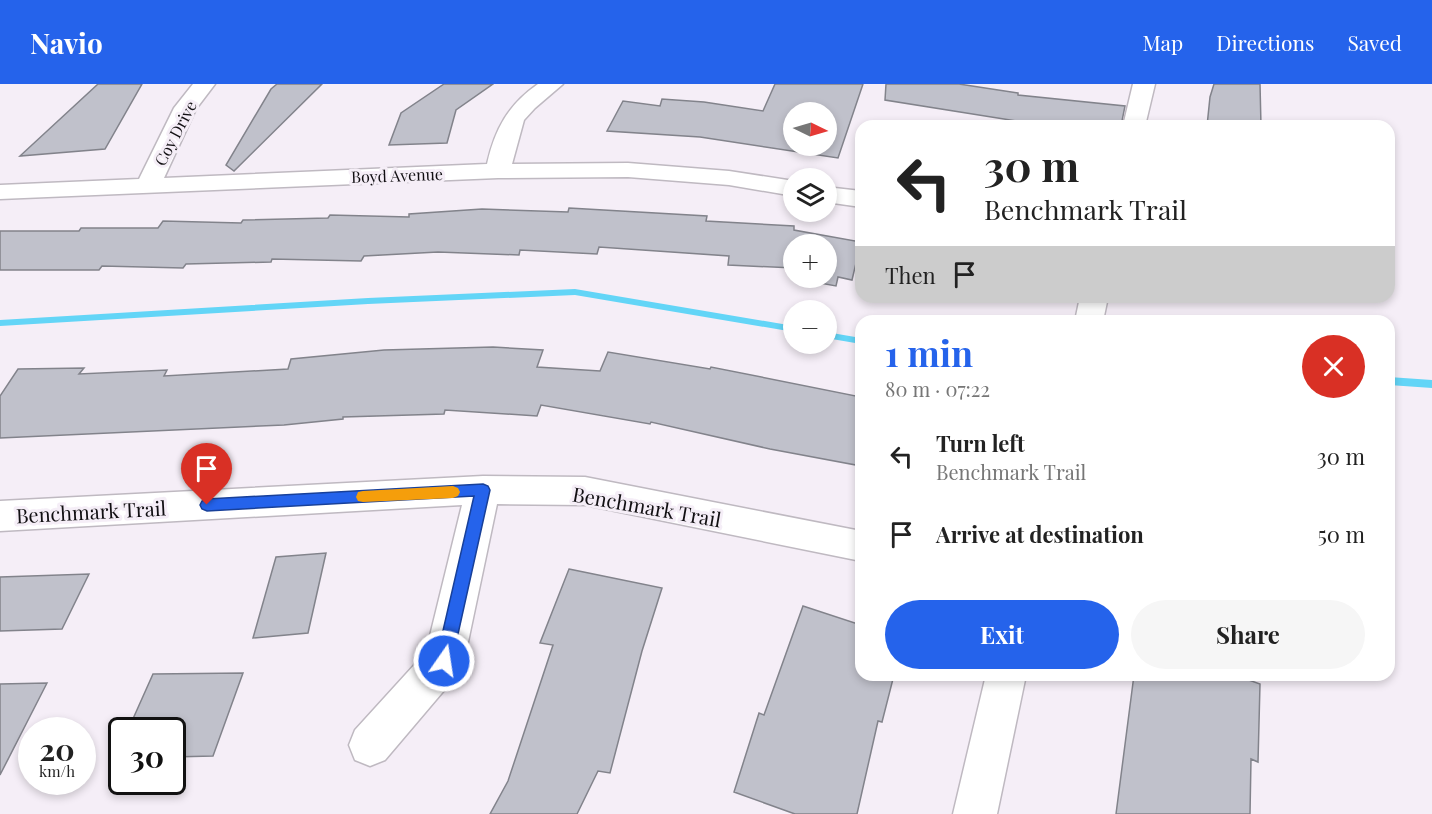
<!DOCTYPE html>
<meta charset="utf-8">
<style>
body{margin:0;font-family:"Playfair Display",serif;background:#f6f6f6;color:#222;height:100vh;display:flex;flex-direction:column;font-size:22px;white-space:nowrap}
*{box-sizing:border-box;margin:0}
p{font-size:20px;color:#767676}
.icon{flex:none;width:33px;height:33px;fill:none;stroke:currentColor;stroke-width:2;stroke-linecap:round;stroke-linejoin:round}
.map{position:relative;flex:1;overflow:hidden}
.sheet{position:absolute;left:855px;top:231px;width:540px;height:366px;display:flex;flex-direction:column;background:#fff;border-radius:18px;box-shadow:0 3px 9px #0003}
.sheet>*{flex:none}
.guide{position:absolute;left:855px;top:36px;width:540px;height:183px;border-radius:18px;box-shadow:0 3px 9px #0003;background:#fff;color:#222;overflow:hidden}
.needle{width:39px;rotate:95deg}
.tools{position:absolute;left:783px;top:18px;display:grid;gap:12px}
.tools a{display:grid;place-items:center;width:54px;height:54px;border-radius:50%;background:#fff;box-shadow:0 3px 9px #0003;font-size:30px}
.speed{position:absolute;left:18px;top:633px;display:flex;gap:12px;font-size:30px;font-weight:700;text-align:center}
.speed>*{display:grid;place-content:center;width:78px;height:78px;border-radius:50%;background:#fff;box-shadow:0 3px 9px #0003;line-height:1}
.speed small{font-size:15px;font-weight:400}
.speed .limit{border:3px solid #111;border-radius:9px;background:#fff;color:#111}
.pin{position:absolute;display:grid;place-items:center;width:51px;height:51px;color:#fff;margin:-62px -26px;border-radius:50% 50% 50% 0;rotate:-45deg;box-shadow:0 0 6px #0007}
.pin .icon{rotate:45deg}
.me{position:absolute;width:66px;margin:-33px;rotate:13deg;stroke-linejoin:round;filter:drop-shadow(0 0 4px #0008)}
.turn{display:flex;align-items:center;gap:21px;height:126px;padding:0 30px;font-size:27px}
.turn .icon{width:78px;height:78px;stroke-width:2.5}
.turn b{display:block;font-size:42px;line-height:51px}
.then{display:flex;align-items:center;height:57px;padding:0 30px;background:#0003;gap:12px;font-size:22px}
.round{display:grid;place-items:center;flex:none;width:63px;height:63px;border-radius:32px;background:#f6f6f6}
.head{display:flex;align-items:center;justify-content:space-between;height:102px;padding:0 30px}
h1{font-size:36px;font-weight:700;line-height:45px;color:#2563eb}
.primary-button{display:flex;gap:12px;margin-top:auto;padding:12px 30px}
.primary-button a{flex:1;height:69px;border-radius:36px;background:#2563eb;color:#fff;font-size:24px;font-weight:700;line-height:69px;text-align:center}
.primary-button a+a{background:#f6f6f6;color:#222}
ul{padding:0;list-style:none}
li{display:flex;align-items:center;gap:18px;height:78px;padding:0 30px}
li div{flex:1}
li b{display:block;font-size:22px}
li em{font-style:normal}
header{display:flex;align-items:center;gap:36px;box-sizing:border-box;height:84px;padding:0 30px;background:#2563eb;color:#fff}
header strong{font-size:28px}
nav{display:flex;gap:33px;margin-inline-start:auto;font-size:21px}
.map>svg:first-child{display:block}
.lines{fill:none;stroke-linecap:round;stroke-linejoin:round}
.stream{fill:#63d5f7;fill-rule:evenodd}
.building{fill:#c0c1cb;stroke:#82838b;stroke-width:1.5;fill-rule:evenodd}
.minor-casing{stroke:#bfb9c1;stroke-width:3}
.minor{fill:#fff;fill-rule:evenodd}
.route{fill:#2563eb;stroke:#184099;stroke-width:1.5}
.slow{fill:#f59e0b}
.labels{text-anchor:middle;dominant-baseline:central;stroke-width:6;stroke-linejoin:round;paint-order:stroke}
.far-street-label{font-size:16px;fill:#110f12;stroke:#f5eef7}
.street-label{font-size:20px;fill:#110f12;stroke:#f5eef7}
</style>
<header>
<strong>Navio</strong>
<nav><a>Map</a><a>Directions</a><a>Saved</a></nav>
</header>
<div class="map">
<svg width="1432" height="730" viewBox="0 0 1432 730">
<rect width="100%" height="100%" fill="#f5eef7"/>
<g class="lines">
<path class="stream" d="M575,205L794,242V248L575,211L368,220L0,242V236L368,214Z
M826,248L861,254V260L826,254Z
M1389,293L1432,296V304L1389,301Z"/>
</g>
<path class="building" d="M98,0H142L105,65L20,72Z
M277,0H322L234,87L226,81L271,5Z
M444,0H493L456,26L447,59L389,61L401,29Z
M775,0H863L838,74L700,53L607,47L623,17L660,22L662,15L704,18L763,27ZM794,28H826V62H794Z
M886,0H959L1018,9V11L1125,22L1121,42H1047L885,16Z
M1214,0H1260L1261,42H1207L1210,13Z
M569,124L707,132L706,137L794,142V146L861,158L852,196L838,193L836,202L792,194L794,188V194H826V160H794V184L728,181L729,172L599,163L597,170L520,166L519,171L438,168L364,172L361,177L272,175L271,178L186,180L183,184L102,182L99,186H0V147H79L81,144H158L163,137L241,139L243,136L328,134L330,131L409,133V130L482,125L568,128Z
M493,263L543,266L537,283L600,287L608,268L710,285L711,283L861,313V350L856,381L770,365L651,338L650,340L541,321L537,332L445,326L444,330L343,333V335L284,341L0,354V312L18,285L84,284L79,290L167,286L164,292L288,285L291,275L384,266Z
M326,469L308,549L253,554L276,473Z
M569,485L662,504L642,567L610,689L598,687L577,730H490L508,697L553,561L540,559Z
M89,490L62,545L0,547V493Z
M803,522L861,541V591H894L882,638L878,637L857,730H795L734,708L759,629L764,631Z
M243,589L213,672L172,673V646H128L153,590Z
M1134,591H1235L1260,600L1258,678L1251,675L1250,730H1116Z
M47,599L0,691V600Z"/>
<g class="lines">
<defs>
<path id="minor" d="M193,0H215L196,25L164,94L487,80C495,45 508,21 538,0H563L535,24L524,36L512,80L628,79L729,87L794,97V112L729,101L628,93L498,94L0,115V101L139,95L174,24Z
M1133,0H1155L1145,42H1123Z
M826,103L861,107V123L826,118Z
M1080,213H1108L1103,237H1075Z
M483,392L585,393L861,447V477L585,421L497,420L464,577L458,590L385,676L370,682L355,676L349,661L355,646L426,568L462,421L0,447V417Z
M986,591H1026L997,730H953Z"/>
</defs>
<use href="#minor" class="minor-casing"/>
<use href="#minor" class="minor"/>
</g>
<path class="route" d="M483,400L488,402L490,406L452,577L450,582L444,584L438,582L436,577L474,412L207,427L202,425L200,421L202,417L207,415Z"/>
<path class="slow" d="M453,402L458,404L460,408L458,412L453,414L363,418L358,417L356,413L358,408L363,407Z"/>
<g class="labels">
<g class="far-street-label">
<text transform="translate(175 49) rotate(-62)">Coy Drive</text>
<text transform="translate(397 91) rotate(-2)">Boyd Avenue</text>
</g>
<g class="street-label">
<text transform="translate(647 422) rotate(10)">Benchmark Trail</text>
<text transform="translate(91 427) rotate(-3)">Benchmark Trail</text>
</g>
</g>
</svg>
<div class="tools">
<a><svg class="needle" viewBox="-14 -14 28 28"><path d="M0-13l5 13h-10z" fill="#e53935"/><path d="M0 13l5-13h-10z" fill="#767676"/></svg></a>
<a><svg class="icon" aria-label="layers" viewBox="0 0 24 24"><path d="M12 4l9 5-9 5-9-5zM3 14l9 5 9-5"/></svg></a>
<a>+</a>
<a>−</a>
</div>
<div class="speed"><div>20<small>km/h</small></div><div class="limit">30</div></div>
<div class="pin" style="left:207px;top:421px;background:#d93025"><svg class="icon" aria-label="arrive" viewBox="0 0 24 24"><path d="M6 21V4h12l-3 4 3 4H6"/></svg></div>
<svg class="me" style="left:444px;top:577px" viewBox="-20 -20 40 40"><circle r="17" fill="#2563eb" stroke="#fff" stroke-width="3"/><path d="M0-11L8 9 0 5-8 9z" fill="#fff"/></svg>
<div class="guide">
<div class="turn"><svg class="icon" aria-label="left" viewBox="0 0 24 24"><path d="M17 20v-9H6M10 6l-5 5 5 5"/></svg><div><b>30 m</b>Benchmark Trail</div></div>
<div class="then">Then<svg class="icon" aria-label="arrive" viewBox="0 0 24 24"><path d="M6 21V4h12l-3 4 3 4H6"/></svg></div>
</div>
<section class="sheet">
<div class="head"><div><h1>1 min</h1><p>80 m · 07:22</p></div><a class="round" style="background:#d93025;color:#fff"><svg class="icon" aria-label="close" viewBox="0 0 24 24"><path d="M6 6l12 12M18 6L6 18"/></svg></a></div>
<ul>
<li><svg class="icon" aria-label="left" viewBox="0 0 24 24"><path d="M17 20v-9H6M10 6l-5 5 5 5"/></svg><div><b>Turn left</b><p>Benchmark Trail</p></div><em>30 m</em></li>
<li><svg class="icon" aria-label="arrive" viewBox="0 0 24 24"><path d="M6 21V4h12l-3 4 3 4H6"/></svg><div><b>Arrive at destination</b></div><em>50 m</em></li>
</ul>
<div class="primary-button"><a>Exit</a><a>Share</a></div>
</section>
</div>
